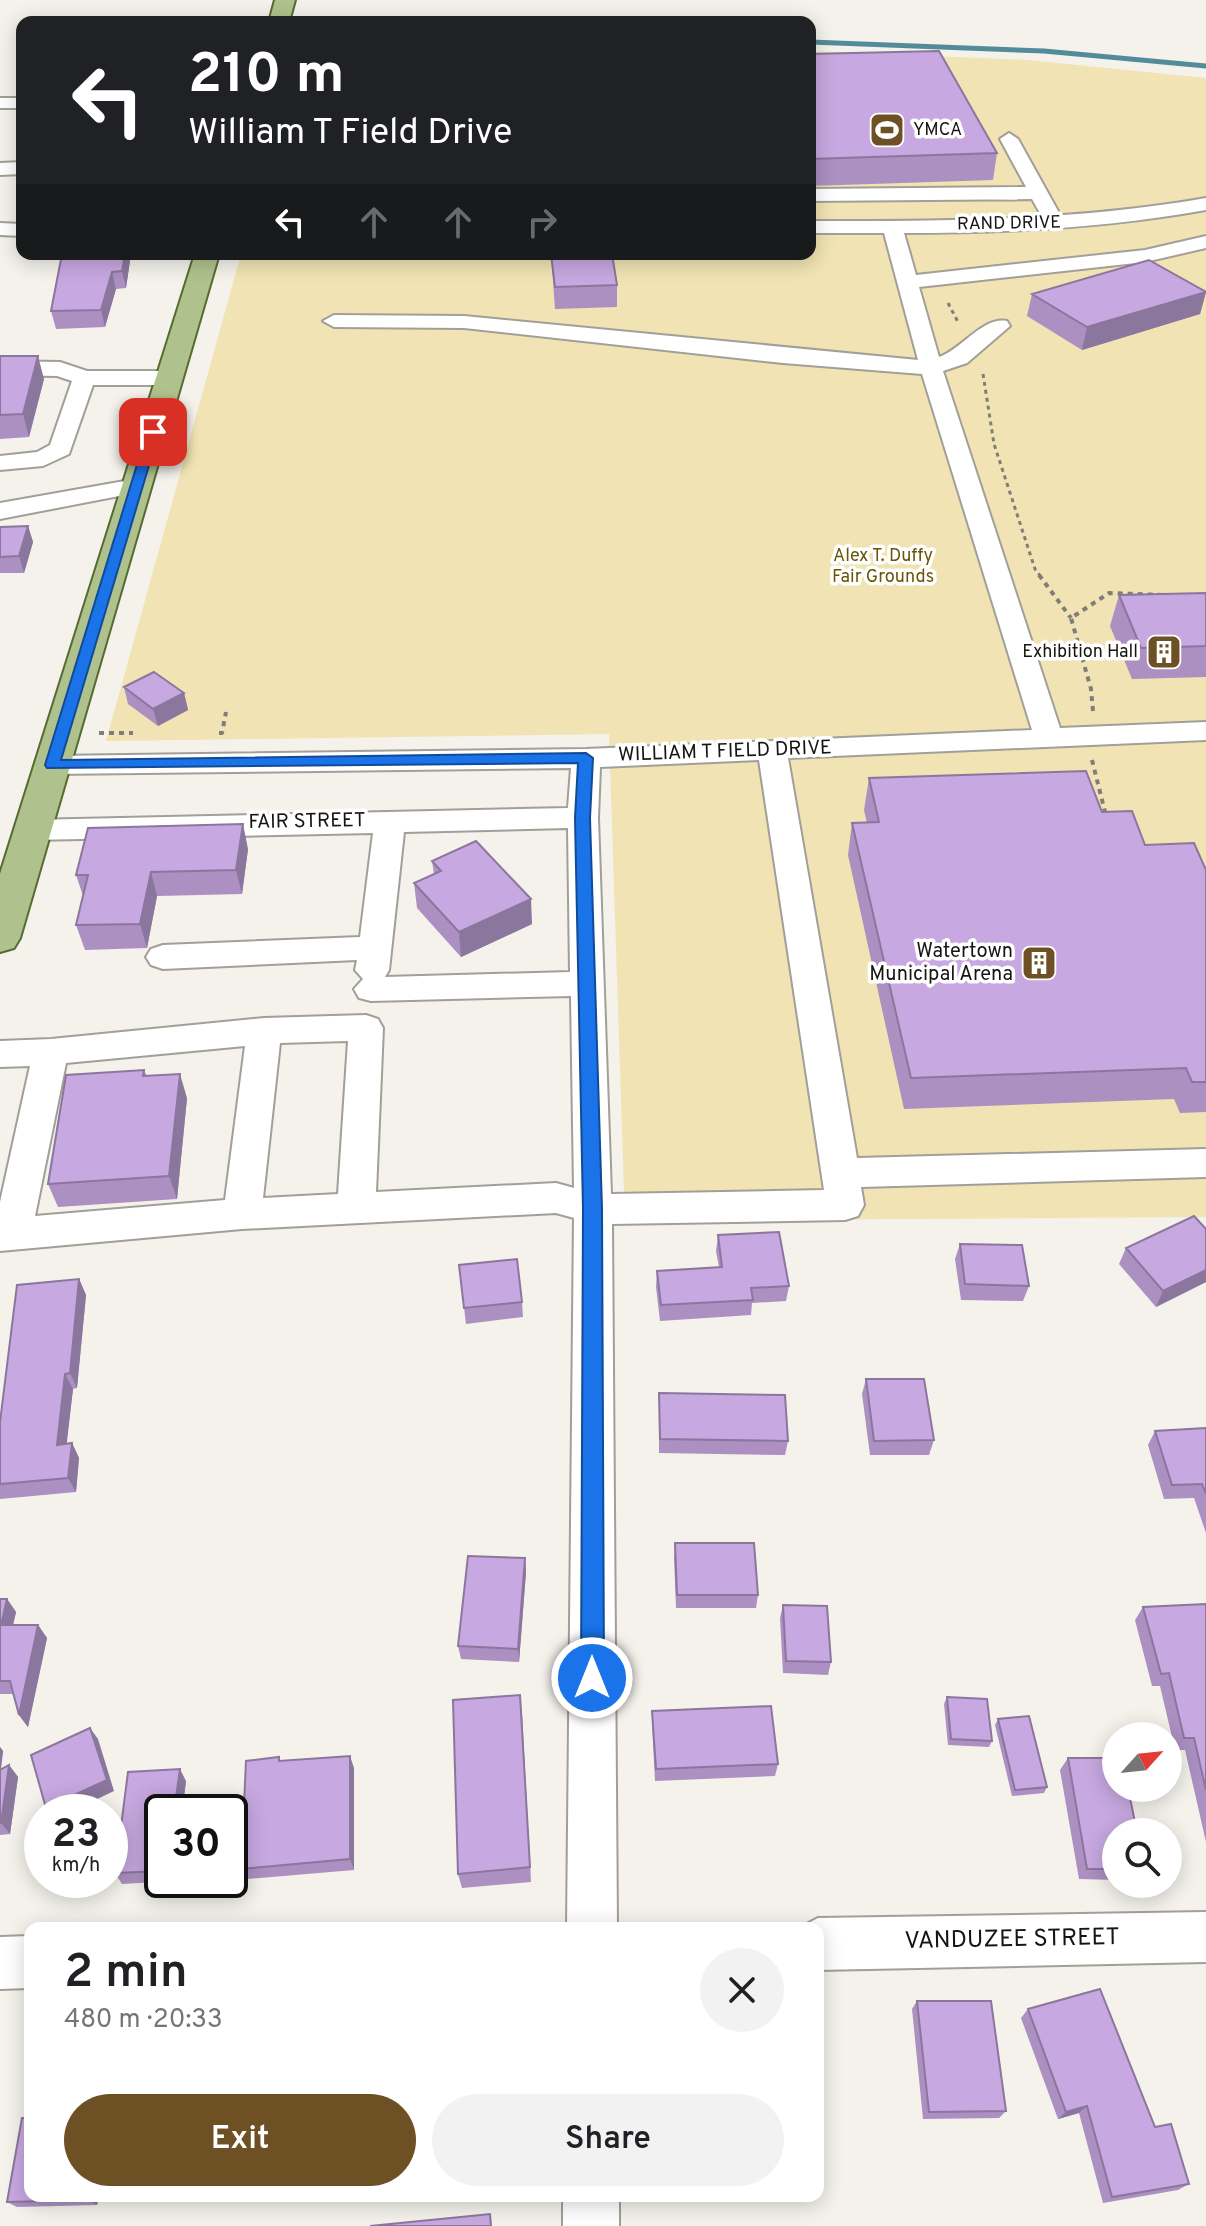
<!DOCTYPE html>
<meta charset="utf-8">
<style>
body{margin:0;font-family:Overpass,sans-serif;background:#f2f2f2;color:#202124;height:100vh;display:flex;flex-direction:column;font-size:30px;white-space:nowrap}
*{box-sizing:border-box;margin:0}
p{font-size:26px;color:#757577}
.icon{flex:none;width:44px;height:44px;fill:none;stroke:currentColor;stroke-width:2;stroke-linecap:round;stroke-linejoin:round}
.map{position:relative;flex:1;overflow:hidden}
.drawer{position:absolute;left:24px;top:1922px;width:800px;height:280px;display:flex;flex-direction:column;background:#fff;border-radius:16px;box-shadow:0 4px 20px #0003}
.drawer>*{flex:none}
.guide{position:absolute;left:16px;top:16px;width:800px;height:244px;border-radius:16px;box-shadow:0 4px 20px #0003;background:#202124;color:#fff;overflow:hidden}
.needle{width:52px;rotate:63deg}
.fabs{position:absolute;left:1102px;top:1722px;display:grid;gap:16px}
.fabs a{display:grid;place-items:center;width:80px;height:80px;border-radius:50%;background:#fff;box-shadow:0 4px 20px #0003;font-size:40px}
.speed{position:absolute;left:24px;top:1794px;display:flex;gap:16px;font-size:40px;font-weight:700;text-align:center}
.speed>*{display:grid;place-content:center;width:104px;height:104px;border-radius:50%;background:#fff;box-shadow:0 4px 20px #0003;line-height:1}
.speed small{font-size:20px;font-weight:400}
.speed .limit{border:4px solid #111;border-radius:12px;background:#fff;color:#111}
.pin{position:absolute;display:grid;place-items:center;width:68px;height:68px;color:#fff;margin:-34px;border-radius:16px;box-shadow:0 4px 12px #0006}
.me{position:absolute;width:88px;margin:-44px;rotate:0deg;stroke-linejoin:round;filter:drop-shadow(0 0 6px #0008)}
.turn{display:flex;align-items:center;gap:28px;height:168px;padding:0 40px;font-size:36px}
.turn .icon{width:104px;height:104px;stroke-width:2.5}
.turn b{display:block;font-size:56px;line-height:68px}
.lanes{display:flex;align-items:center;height:76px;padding:0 40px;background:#0003;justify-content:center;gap:40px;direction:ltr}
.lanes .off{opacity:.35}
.round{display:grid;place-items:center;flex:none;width:84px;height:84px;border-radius:42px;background:#f2f2f2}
.headline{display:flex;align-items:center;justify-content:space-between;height:136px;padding:0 40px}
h1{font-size:48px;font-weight:600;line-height:60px}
.button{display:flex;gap:16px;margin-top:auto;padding:16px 40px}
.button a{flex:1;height:92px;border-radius:48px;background:#6d5124;color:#fff;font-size:32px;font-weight:600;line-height:92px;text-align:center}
.button a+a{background:#f2f2f2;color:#202124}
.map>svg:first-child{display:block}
.green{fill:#f1e3b3}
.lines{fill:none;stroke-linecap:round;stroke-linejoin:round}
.stream{stroke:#548b9a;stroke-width:5}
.minor-casing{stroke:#a19f98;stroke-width:4}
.major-casing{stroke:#566b31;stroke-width:4}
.path-far1{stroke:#7f7e79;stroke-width:3;stroke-dasharray:4 4;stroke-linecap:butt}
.path{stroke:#7f7e79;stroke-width:4;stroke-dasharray:5 5;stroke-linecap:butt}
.minor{fill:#fff;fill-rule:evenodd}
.major{fill:#afc28e;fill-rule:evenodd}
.wall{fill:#ab90c1}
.shaded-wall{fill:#8b769d}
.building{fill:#c7a8e0;stroke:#8b769d;stroke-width:2}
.route{fill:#1a73e8;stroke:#114b97;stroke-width:2}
.labels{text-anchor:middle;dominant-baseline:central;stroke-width:7;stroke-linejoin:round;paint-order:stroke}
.far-poi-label{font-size:18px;fill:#161512;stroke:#fff;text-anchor:start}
.far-street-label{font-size:18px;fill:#161512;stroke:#fff}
.far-park-label{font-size:18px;fill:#685505;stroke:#fff}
.street-label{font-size:20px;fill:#161512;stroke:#fff}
.poi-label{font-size:20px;fill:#161512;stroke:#fff;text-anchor:end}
.near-street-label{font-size:24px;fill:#161512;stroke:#fff}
</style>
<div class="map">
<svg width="1206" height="2226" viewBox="0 0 1206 2226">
<rect width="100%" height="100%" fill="#f4f2eb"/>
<path class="green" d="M810,51L1028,60L1206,78V1217L625,1221L609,734L106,741L241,254H810Z"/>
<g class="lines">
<path class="stream" d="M810,42L1044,51L1206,66"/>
<defs>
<path id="minor" d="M0,98H22V108H0Z
M1009,133L1018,139L1058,211L1055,215H1041L1032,199L810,201V189L1026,187L1000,139Z
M22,162V174L0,175V163Z
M1206,198V210C1106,228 1006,233 904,233L916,275L1145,250L1206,236V248L1145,262L919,287L939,357C961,350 983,316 1007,321L1010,326L967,363L943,371L1060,728L1206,722V740L788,758L857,1158L1206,1149V1177L861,1187L864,1205L858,1216L845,1220L612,1224L617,1928H567L574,1218L556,1213L242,1229L0,1251V1202L30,1066L0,1067V1041L51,1039L264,1018L366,1015L378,1019L383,1028L376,1192L556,1183L574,1188L571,996L371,1001L359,998L354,989L363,979L355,970L357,960L163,969L151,965L146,957L151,949L163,945L360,937L373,833L31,840L20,837L16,830L20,823L31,820L568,808L571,768L52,774L42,772L37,765L42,758L52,756L586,749L1032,730L922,374L783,363L464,328L334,327L323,321L334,315L464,316L918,360L884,233H810V221C943,221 1075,221 1206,198ZM759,760L824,1190L611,1194L598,818L600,767ZM568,828L570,972L385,977L389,970L404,832ZM348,1041L338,1194L263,1198L280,1043ZM245,1046L225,1200L35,1216L66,1063Z
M0,223L22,224V236L0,235Z
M0,361L60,362L87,371H169L177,373L180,378L177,383L169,385H93L69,454L43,466L0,470V456L37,452L50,445L72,381L57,376L0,375Z
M136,479L145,481L148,486L145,491L0,519V503Z
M1206,1912V1962L818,1970V1928H799L818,1918Z
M30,1936V1988L0,1989V1937Z
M563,2196H619V2226H563Z"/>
<path id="major" d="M275,0H295L289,22H269Z
M195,254H219L20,938L14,948L0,952V874Z"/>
</defs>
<use href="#minor" class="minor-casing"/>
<use href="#major" class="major-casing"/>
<path class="path-far1" d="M948,303L958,322
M983,374L994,444L1035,569L1041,577"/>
<path class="path" d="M1039,575L1071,618
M1093,711L1091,689L1071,618L1109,593L1165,595
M99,733H133
M219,733H222L226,712
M1092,760L1106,816"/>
<use href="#minor" class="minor"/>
<use href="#major" class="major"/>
</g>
<path class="wall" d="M810,54L997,153L993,180L810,186Z
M131,254L126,288L116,289L105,327L56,329L51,311Z
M551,254L617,285V307L555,309Z
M1206,292L1200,314L1082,350L1027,316L1032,294Z
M0,356L44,379L29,437L0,439Z
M28,526L33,542L24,573H0V527Z
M1206,593V677L1132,679L1110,626L1119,595Z
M124,687L184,693L188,710L158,726L128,704Z
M869,778L1102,812L1145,845L1206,870V1112L1180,1113L1174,1099L904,1109L848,855L852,823H867L864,810Z
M248,849L242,894L157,896L147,948L85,950L76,925L83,896L76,875Z
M432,861L532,924L461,957L417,908L414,883L434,874Z
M144,1070L147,1076L187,1098L177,1199L58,1207L48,1184Z
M1206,1229V1282L1156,1307L1119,1264L1126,1248Z
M718,1235L789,1286L786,1301L752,1303L751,1315L660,1321L656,1287L657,1271L719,1267L716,1251Z
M960,1244L1029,1286L1023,1301L961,1300L955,1259Z
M459,1265L522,1302L523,1317L466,1324Z
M79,1279L86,1295L77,1388L73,1389L66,1444L72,1443L79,1458L76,1492L0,1499V1422Z
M866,1379L934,1440L929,1455H870L862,1394Z
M659,1393L788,1441L785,1455L659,1453Z
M1206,1428V1533L1194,1498L1164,1499L1148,1445L1155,1431Z
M675,1543L758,1595L756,1608H676L674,1557Z
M525,1558L526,1572L519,1662L461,1659L458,1646Z
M0,1599H7L16,1612L13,1625H38L47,1638L28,1727L19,1715L13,1694H0Z
M1206,1604V1842L1185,1750H1175L1160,1686H1152L1135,1620L1143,1607Z
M783,1605L831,1662L828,1675L783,1673L780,1618Z
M520,1695L531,1882L462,1888L458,1874Z
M947,1697L992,1741L989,1747L948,1745L944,1704Z
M652,1711L778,1764L775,1776L655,1781L652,1723Z
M998,1719L1047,1787L1044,1793L1012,1796L995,1725Z
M0,1747L3,1751L1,1769L9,1765L18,1777L10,1834L0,1835Z
M1068,1758L1116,1832V1880L1079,1879L1060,1770Z
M281,1761L354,1768V1870L247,1879L241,1869Z
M186,1781L182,1812H162V1880H174V1881L122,1884L115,1873Z
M917,2001L1006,2111L999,2118L923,2119L912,2009Z
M1028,2009L1155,2127L1189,2184L1178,2190L1103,2203L1079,2113L1058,2119L1021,2018Z
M30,2196H99L97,2205L17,2207L7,2202Z"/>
<path class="shaded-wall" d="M125,254H131L126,288L122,271Z
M112,272L116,289L105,327L101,310Z
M1206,292L1200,314L1082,350L1087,327Z
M38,356L44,379L29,437L23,414Z
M28,526L33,542L24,573L19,556Z
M184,693L188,710L158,726L153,709Z
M243,824L248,849L242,894L236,870Z
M151,872L157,896L147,948L140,924Z
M531,899L532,924L461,957L459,932Z
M180,1074L187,1098L177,1199L169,1176Z
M1206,1270V1282L1156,1307L1163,1291Z
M79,1279L86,1295L77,1388L70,1373Z
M65,1374L73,1389L65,1459L57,1445Z
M72,1443L79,1458L76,1492L68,1478Z
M525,1558L526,1572L519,1662L518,1649Z
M7,1599L16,1612L10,1638L1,1625Z
M38,1625L47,1638L28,1727L19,1715Z
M520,1695L522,1713L531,1882L530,1867Z
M90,1728L98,1739L114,1791L70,1812H49L46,1808Z
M0,1747L3,1751L0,1775Z
M350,1756L354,1768V1870L350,1859Z
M9,1765L18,1777L10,1834L1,1823Z
M180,1769L186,1781L182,1812H174Z
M1087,2106L1079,2113L1058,2119L1066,2112Z
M89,2196H99L97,2205L88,2200Z"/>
<path class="building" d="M939,51L997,153L810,159V54Z
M62,254H125L122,271L112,272L101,310L51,311Z
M551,254H612L617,285L555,287Z
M1149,260L1206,292L1087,327L1032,294Z
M0,356H38L23,414L0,415Z
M28,526L19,556L0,557V527Z
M1206,593V646L1141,648L1119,595Z
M154,672L184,693L153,709L124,687Z
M1086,771L1102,812L1132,811L1145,845L1194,843L1206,870V1082H1192L1186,1068L911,1078L852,823L879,822L869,778Z
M243,824L236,870L151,872L140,924L76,925L88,875H76L88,828Z
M476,841L531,899L459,932L414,883L441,871L432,861Z
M144,1070L143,1076L180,1074L169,1176L48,1184L66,1075Z
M1194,1216L1206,1229V1270L1163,1291L1126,1248Z
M779,1232L789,1286L751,1288L753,1300L661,1305L657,1271L722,1267L718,1235Z
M960,1244L1022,1245L1029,1286L965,1284Z
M517,1259L522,1302L464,1308L459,1265Z
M79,1279L70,1373L65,1374L57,1445L72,1443L68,1478L0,1484V1422L17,1285Z
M866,1379H924L934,1440L874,1441Z
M659,1393L785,1395L788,1441L660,1439Z
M1206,1428V1494L1202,1484L1172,1485L1155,1431Z
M675,1543H754L758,1595H677Z
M468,1556L525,1558L518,1649L458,1646Z
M0,1599H7L1,1625H38L19,1715L10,1681H0Z
M1206,1604V1790L1194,1738H1184L1169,1673L1161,1674L1143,1607Z
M783,1605L827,1606L831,1662L786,1661Z
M520,1695L530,1867L458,1874L453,1700Z
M947,1697L987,1699L992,1741L951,1739Z
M771,1706L778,1764L656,1769L652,1711Z
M1029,1716L1047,1787L1015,1790L998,1719Z
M90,1728L107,1780L46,1808L31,1755Z
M350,1756V1859L241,1869L246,1761L279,1757V1761Z
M1068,1758H1116V1788H1128L1137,1832H1116V1869H1087Z
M9,1765L1,1823H0V1770Z
M180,1769L174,1812H162V1871L115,1873L128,1772Z
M1100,1989L1155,2127L1171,2124L1189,2184L1112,2197L1087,2106L1066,2112L1028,2009Z
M917,2001H991L1006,2111L929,2112Z
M818,2067L822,2087L818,2088Z
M22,2118H30V2196H89L88,2200L7,2202Z
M490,2214L491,2226H370Z"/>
<path class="route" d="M153,428L159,432L61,760L586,753L593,758L590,818L602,1209L604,1678L600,1686L592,1689L584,1686L581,1678L583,1209L575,818L578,763L47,768L45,765L147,432Z"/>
<defs>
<symbol id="stadium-square" viewBox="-11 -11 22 22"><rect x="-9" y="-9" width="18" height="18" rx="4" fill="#6d5124" stroke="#fff"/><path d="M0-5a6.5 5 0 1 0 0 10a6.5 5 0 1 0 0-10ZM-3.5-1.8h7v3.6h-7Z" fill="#fff"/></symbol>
<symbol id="building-square" viewBox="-11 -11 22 22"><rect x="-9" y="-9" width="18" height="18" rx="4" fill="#6d5124" stroke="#fff"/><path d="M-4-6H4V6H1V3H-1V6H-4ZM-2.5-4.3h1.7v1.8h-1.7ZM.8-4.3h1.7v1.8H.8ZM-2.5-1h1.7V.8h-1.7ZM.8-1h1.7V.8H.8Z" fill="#fff"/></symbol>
</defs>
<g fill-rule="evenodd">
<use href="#stadium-square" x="867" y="110" width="40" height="40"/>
<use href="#building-square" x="1144" y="632" width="40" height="40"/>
<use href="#building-square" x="1019" y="943" width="40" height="40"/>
</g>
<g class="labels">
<g class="far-poi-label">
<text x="913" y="130">YMCA</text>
<text x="1138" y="652" text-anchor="end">Exhibition Hall</text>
</g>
<g class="far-street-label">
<text transform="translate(1009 224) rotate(-1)">RAND DRIVE</text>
</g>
<g class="far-park-label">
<text x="883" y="556">Alex T. Duffy<tspan x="883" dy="21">Fair Grounds</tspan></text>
</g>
<g class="street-label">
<text transform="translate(725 752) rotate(-2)">WILLIAM T FIELD DRIVE</text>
<text transform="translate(307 822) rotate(-1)">FAIR STREET</text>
</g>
<g class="poi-label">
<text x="1013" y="952">Watertown<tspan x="1013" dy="23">Municipal Arena</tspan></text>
</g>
<g class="near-street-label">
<text transform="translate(1012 1940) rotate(-1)">VANDUZEE STREET</text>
</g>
</g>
</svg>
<div class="fabs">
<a><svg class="needle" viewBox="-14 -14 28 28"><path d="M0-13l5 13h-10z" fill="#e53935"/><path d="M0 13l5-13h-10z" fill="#757577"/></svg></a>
<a><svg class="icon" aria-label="search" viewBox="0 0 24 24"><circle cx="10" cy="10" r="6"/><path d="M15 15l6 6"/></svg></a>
</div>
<div class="speed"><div>23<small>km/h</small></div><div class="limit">30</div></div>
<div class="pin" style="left:153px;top:432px;background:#d93025"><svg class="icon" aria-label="arrive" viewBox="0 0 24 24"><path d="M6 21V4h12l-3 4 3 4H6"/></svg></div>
<svg class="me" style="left:592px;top:1678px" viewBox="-20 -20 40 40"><circle r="17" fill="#1a73e8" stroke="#fff" stroke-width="3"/><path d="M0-11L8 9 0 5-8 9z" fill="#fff"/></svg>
<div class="guide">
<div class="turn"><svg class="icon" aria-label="left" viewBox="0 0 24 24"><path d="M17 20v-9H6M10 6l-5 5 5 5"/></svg><div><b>210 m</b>William T Field Drive</div></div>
<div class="lanes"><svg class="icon" aria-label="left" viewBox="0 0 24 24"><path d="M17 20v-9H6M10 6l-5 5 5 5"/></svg><svg class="icon off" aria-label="ahead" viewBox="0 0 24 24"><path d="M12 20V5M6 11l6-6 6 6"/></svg><svg class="icon off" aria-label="ahead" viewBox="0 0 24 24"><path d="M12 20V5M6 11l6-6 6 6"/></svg><svg class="icon off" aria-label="right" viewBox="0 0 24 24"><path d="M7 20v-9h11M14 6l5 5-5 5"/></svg></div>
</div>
<section class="drawer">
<div class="headline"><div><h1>2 min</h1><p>480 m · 20:33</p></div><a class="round"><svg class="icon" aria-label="close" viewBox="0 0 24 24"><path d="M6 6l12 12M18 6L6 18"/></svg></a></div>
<div class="button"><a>Exit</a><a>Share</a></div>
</section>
</div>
